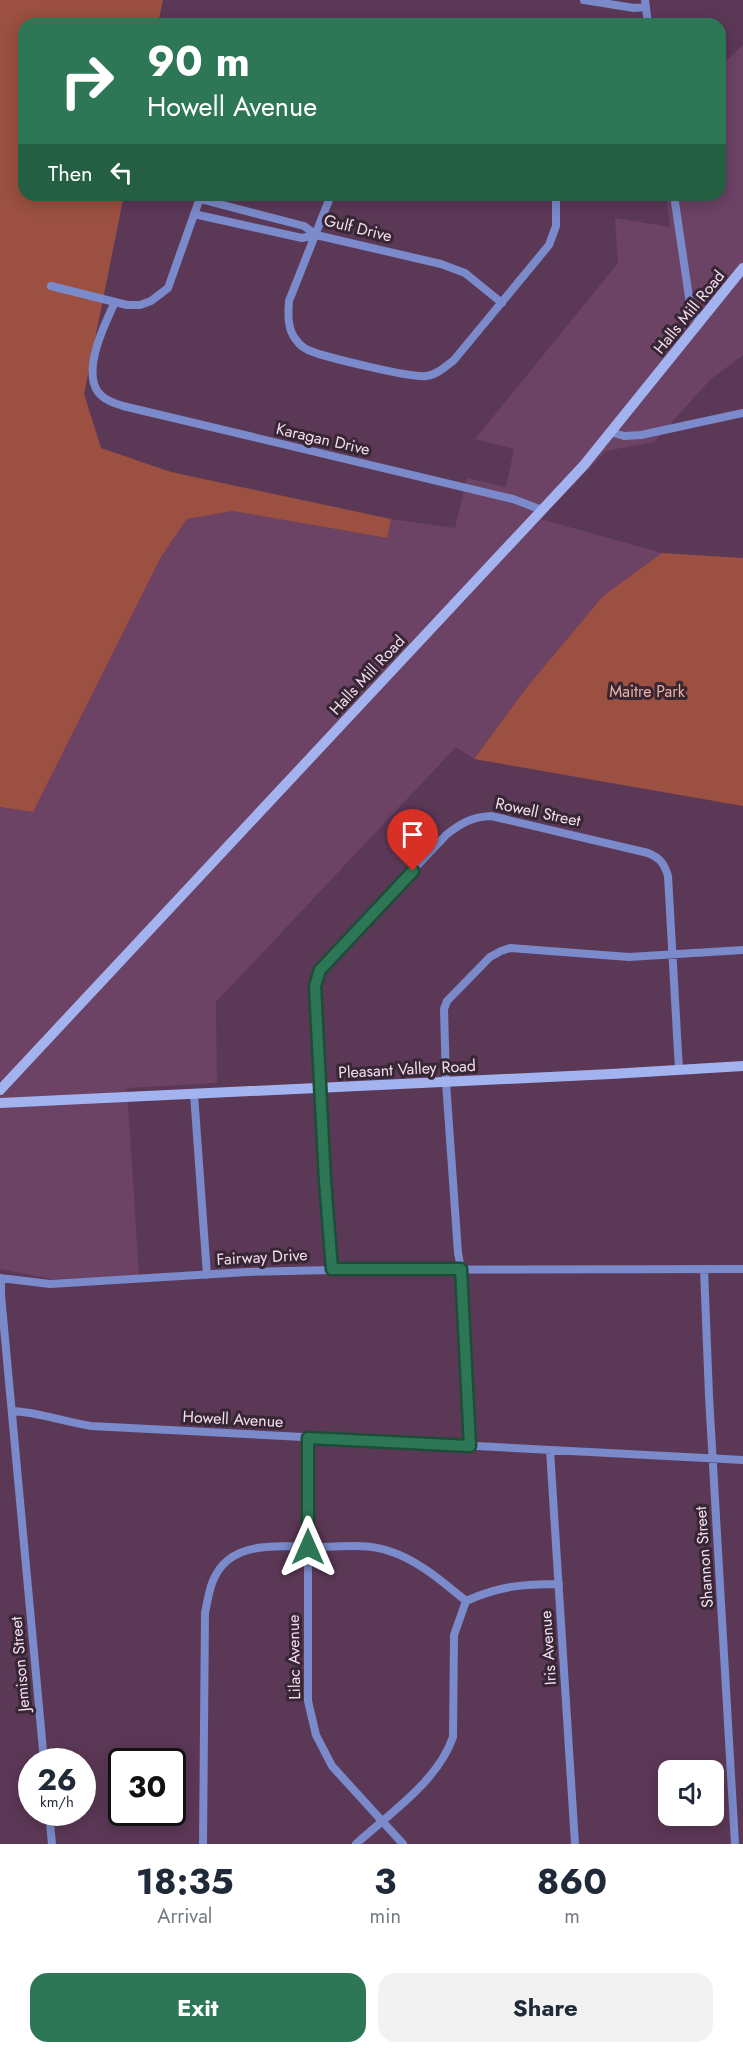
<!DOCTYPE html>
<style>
body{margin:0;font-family:Jost,sans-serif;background:#f2f2f3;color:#1f2937;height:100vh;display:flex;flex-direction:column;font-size:22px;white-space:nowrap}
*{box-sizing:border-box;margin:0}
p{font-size:20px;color:#747a83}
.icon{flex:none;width:33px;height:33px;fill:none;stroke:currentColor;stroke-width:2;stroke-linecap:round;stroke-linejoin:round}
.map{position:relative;height:1844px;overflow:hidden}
.sheet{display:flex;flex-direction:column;background:#fff;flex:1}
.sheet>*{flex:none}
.top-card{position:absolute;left:18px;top:18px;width:708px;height:183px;border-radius:18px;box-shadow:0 3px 15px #0003;background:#2d7756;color:#fff;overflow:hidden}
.tools{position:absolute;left:658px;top:1760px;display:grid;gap:12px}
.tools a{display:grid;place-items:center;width:66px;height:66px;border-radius:12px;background:#fff;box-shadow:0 3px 15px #0003;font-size:30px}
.speed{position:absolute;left:18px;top:1748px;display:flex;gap:12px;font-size:30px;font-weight:700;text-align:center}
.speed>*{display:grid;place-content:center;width:78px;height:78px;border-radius:50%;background:#fff;box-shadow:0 3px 15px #0003;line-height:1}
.speed small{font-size:15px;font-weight:400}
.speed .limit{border:3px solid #111;border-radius:9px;background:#fff;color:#111}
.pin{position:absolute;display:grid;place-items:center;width:51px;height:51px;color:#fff;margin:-62px -26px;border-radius:50% 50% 50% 0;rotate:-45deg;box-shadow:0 0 6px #0007}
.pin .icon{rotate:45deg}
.me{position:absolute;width:66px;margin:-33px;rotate:0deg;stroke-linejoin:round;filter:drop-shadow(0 0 4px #0008)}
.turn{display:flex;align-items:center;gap:21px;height:126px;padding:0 30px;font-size:27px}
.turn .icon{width:78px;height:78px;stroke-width:2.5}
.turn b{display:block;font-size:42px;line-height:51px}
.then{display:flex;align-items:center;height:57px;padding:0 30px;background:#0003;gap:12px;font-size:22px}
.eta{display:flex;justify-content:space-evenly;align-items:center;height:102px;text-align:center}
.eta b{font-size:36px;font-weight:700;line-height:42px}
.primary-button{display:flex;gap:12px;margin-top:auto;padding:12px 30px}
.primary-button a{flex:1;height:69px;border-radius:18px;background:#2d7756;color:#fff;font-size:24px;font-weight:700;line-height:69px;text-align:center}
.primary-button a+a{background:#f2f2f3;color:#1f2937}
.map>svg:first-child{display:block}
.built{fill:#6c4265}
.green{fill:#9b5041}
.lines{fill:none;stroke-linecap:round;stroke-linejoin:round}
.street{stroke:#7a8aca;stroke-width:8}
.secondary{stroke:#a3b3f0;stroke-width:10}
.route-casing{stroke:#1d4d38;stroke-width:15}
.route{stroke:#2d7756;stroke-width:10}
.labels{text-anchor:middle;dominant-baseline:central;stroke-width:6;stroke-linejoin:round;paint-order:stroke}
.street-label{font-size:16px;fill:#f5def0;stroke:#372634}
.park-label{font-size:16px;fill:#edafa2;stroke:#372634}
</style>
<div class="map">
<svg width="743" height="1844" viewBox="0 0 743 1844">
<rect width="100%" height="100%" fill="#5c3857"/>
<path class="built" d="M743,45V355L710,380L654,442L606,451L541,519L662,553L603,596L527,687L474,759L456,747L216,1002L217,1083L127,1088L139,1275L52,1279L0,1269V807L33,812L161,557L187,519L233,511L386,538L391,519L455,528L467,478L506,487L514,449L475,439L618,263L615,218L670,227L666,195H720V67Z"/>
<path class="green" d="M0,0H163L158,24H24V195H124L84,394L101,448L171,472L391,519L387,538L233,511L187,519L161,557L33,812L0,807Z
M662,553L743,558V806L474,759L527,687L603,596Z"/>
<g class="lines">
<path class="street" d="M584,0L634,8L646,7
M645,0L648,24
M331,195L289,301C288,314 287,330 297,341C299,344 304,348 308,350C324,357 411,378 426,376C437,375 446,366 454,360L549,245L556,226V195
M674,195L691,311L700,322
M200,199L304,226L316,235L441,264L465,273L502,303
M194,214L302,238L316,235
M51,286L127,305H140L151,301L168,288L201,195
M115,302C105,323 82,370 98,392C104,400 114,403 123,406L513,499L542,510
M611,432L624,436L641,435L743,413
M395,825L428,854
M194,1094L207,1275
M704,1269L709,1396L735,1844
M332,1270L325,1181L315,985L319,970L446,835C461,823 472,817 491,816L648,853C660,858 664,863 668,876L679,1070
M0,1278L50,1284L247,1272L332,1270L743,1269
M1,1278V1295L44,1761
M12,1411C39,1412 64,1422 91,1426L743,1460
M308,1438V1701L316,1735L332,1766L403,1844
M470,1446L463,1279L458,1253L446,1082L444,1009L447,1001L490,957L501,951L510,948L629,957L743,950
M550,1450L575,1844
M49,1812L52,1844
M203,1844L205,1613C209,1593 211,1574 228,1560C238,1552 253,1548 266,1547C283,1545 300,1547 317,1547C340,1547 367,1543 389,1551C418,1560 443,1582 466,1601C499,1586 523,1584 559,1584
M356,1844C390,1813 438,1781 453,1737L454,1635L466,1601"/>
<path class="secondary" d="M0,1090L584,465L743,268
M0,1103L611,1074L743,1066"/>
</g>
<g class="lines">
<defs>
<path id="route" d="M308,1547V1438L470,1446L461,1269H332L325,1181L315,986L320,970L413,871"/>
</defs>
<use href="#route" class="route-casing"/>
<use href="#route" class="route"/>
</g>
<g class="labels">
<g class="street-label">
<text transform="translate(358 228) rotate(14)">Gulf Drive</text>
<text transform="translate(689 312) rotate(-51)">Halls Mill Road</text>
<text transform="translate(323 439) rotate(13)">Karagan Drive</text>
<text transform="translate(367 675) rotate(-47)">Halls Mill Road</text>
<text transform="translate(538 812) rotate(12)">Rowell Street</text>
<text transform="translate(407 1069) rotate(-3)">Pleasant Valley Road</text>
<text transform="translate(262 1257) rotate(-3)">Fairway Drive</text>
<text transform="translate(233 1419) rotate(3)">Howell Avenue</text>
<text transform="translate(704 1557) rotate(-94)">Shannon Street</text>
<text transform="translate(548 1648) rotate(-94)">Iris Avenue</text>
<text transform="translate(294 1657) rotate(-91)">Lilac Avenue</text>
<text transform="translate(20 1664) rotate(-95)">Jemison Street</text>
</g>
<g class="park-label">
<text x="647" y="691">Maitre Park</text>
</g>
</g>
</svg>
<div class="tools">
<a><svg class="icon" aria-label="sound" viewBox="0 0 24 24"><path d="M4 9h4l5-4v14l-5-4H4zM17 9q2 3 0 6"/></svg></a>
</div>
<div class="speed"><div>26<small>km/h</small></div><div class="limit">30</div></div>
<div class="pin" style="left:413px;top:871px;background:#d93025"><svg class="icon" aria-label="arrive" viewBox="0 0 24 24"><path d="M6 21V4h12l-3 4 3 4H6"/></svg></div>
<svg class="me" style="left:308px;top:1547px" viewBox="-20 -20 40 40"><path d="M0-17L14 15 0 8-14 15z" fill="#2d7756" stroke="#fff" stroke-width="4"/></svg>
<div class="top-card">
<div class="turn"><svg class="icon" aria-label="right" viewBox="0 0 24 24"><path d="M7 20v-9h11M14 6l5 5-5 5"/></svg><div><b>90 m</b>Howell Avenue</div></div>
<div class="then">Then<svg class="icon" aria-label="left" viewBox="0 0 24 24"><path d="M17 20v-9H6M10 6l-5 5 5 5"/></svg></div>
</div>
</div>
<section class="sheet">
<div class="eta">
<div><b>18:35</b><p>Arrival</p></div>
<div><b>3</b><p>min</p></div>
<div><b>860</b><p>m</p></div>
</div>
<div class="primary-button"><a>Exit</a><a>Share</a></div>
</section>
